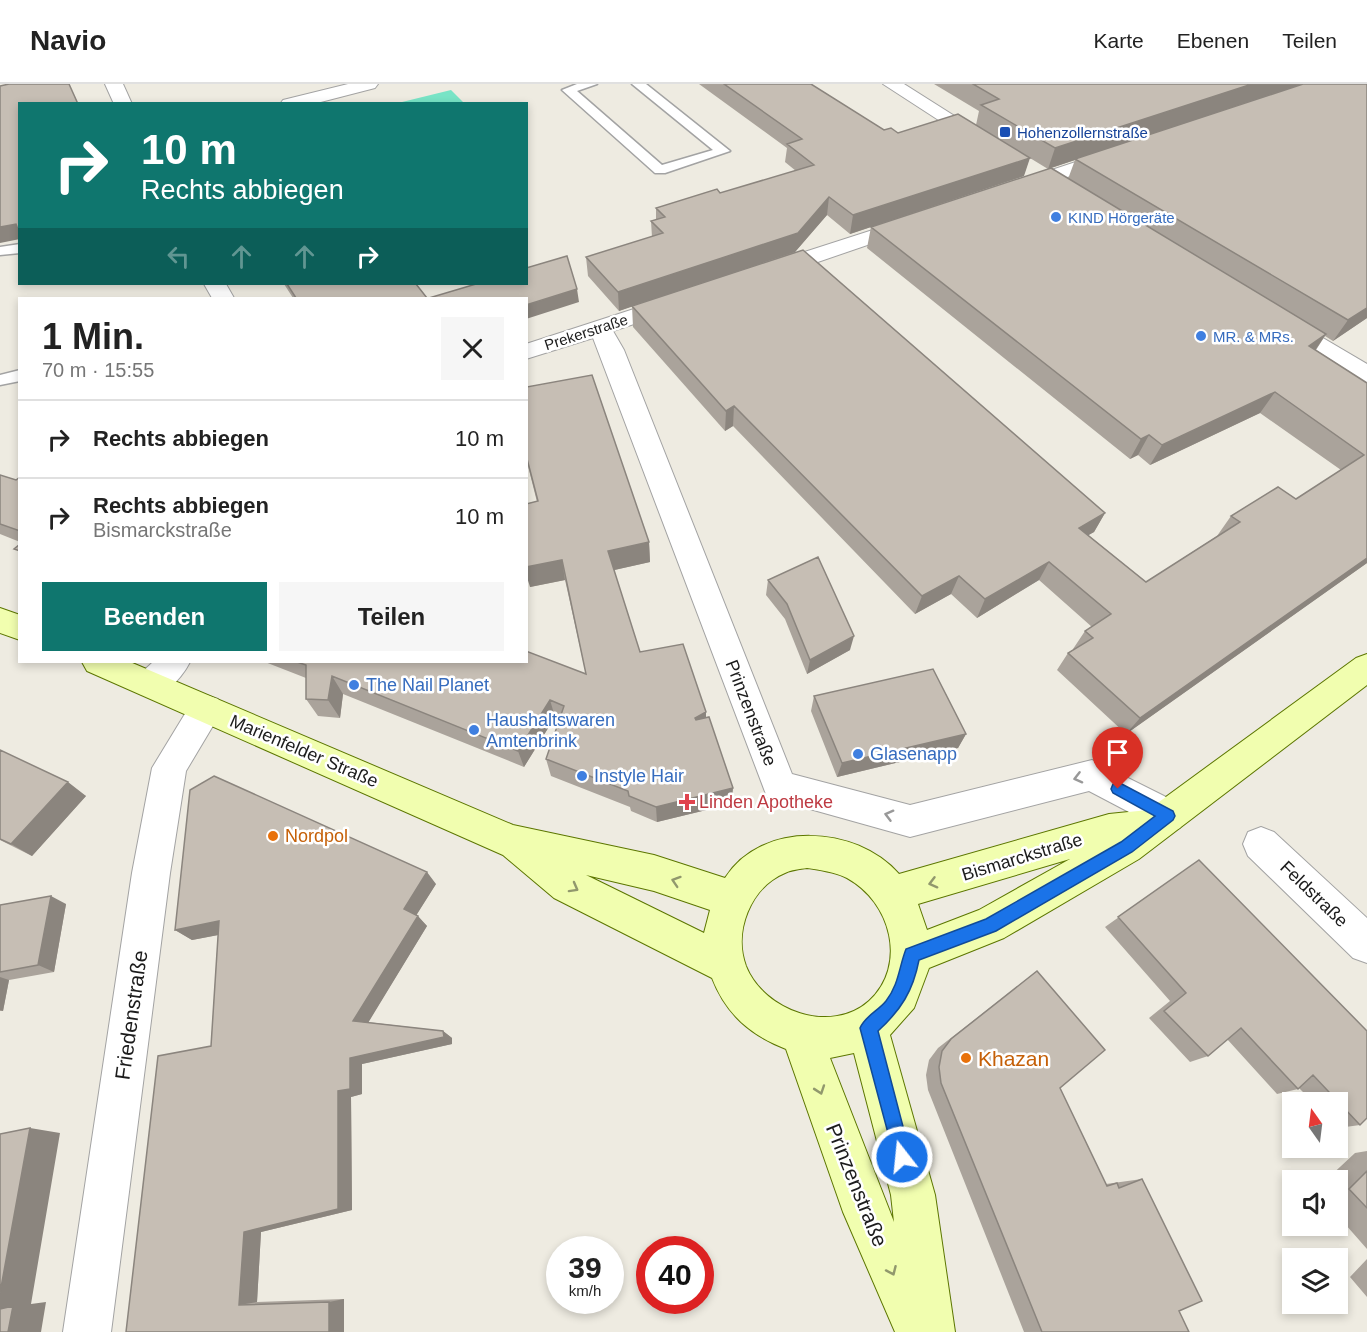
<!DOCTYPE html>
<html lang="de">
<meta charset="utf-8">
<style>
body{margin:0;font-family:Arial,sans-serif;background:#f6f6f6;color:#222;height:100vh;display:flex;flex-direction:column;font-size:22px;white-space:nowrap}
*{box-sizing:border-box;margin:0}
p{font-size:20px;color:#767676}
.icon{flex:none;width:33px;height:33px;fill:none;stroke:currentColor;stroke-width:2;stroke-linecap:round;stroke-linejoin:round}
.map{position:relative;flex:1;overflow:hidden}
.side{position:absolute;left:18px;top:213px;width:510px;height:366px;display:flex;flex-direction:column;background:#fff;border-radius:0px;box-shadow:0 3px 9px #0003}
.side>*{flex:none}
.guide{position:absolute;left:18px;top:18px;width:510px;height:183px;border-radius:0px;box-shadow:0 3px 9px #0003;background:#0f766e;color:#fff;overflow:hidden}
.needle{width:39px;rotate:346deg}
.tools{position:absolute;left:1282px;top:1008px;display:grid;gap:12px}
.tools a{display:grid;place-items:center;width:66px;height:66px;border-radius:0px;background:#fff;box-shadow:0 3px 9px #0003;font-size:30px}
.speed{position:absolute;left:546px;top:1152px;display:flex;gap:12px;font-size:30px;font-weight:700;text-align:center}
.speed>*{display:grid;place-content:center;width:78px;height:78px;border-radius:50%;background:#fff;box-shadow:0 3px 9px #0003;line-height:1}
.speed small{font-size:15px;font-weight:400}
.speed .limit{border:9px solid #d22;background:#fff;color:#111}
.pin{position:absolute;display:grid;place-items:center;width:51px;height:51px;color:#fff;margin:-62px -26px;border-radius:50% 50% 50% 0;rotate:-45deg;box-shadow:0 0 6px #0007}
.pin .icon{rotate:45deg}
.me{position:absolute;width:66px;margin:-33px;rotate:344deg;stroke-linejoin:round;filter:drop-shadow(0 0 4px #0008)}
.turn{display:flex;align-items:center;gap:21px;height:126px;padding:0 24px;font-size:27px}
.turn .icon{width:78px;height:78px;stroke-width:2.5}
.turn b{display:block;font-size:42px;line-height:51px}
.lanes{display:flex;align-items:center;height:57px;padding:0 24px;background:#0003;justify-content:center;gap:30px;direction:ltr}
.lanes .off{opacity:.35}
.round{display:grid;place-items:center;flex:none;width:63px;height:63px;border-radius:0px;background:#f6f6f6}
.head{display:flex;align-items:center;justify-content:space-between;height:102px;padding:0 24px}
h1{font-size:36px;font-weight:600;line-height:45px}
.action{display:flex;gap:12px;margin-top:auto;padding:12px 24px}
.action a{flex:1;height:69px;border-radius:0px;background:#0f766e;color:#fff;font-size:24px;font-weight:600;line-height:69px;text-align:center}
.action a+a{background:#f6f6f6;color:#222}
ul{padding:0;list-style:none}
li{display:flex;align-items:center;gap:18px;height:78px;padding:0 24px;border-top:2px solid #e0e0e0}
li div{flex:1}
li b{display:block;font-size:22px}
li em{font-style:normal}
header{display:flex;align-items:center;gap:36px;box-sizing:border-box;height:84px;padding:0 30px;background:#fff;border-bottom:2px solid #e0e0e0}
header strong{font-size:28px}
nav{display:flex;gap:33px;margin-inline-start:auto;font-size:21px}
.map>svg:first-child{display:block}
.pitch{fill:#78e4c6}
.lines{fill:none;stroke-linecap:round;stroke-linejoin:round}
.lane-casing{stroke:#a3a3a3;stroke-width:3}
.street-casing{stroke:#a3a3a3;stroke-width:2}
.secondary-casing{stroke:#5c7600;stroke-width:2}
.lane{fill:#fff;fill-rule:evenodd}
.street{fill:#fff;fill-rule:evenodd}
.secondary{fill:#f1feaf;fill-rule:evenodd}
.wall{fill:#aaa39b;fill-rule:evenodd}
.shaded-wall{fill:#8b857e}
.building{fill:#c6beb4;stroke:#8b857e;stroke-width:1.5}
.oneway{stroke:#999}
.oneway2{stroke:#91986d}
.route{fill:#1a73e8;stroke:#114b97;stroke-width:1.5}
.transit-dot{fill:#1a4fb4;stroke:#fff;stroke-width:2}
.shop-dot{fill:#3f7fe0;stroke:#fff;stroke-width:2}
.health-dot{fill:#e0444e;stroke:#fff;stroke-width:2}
.food-dot{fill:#e8710a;stroke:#fff;stroke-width:2}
.labels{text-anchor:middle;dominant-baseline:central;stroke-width:5;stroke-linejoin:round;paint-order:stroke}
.far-transit-label{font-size:15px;fill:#164399;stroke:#fff;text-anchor:start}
.far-shop-label{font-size:15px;fill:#366cbe;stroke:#fff;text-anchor:start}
.far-street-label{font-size:15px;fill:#1c1c1c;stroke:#fff}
.shop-label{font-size:18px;fill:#366cbe;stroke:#fff;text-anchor:start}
.street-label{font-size:18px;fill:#1c1c1c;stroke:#fff}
.health-label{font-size:18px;fill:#be3a42;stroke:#fff;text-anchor:start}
.food-label{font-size:18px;fill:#c56008;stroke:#fff;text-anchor:start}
.near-street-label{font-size:21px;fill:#1c1c1c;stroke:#fff}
.near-food-label{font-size:21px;fill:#c56008;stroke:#fff;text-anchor:start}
</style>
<header>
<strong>Navio</strong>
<nav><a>Karte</a><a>Ebenen</a><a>Teilen</a></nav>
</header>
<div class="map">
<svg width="1367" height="1248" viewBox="0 0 1367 1248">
<rect width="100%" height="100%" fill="#eeebe1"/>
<path class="pitch" d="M451,6L464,19H398Z"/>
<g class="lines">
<defs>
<path id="lane" d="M577,0H597L577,7L662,81L713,66L632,0H646L730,67L665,89H655L562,6Z
M20,160V169L0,171V163Z
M20,286V297L0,301V291Z"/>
<path id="street" d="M105,0H123L132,20H114Z
M348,0H378L375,4L313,20H280L283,16Z
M883,0H904L994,57L984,63L977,61Z
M1112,66L1119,68L1122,72L1119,76L1019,109L1012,107L1009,103L1012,99Z
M910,134L917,136L921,140L917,144L777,192H761L758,187L761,182Z
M204,200H226L234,214H212Z
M674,212L682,214L686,219L682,224L613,247L624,266L792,690L910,721L1092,676L1180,720L1185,732L1180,744L1167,748L1089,707L910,753L767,713L593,254L526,275V260Z
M1281,232L1289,234L1367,280V299L1358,297L1273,244L1269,239L1273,234Z
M153,578H190C180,597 161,617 140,610L135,600L140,590Z
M206,611L218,615L223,625L186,687L170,789L111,1248H63L132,789L152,684L194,615Z
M1261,743L1274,748L1367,834V879L1353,874L1248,772L1243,760L1248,748Z"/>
<path id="secondary" d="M0,524L20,531V556L0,549Z
M1367,570V601L1139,775L1004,854L929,884L914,924L890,951L935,1111L955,1248H895L843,1128L786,965C750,951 726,930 712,894L554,814L503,771L87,587L82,578H130L513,741L654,771L725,794C762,736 856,741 899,790L1109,730L1148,726L1356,574ZM1070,775L979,826L927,846L918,820ZM807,784C820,786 835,788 847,794C891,818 908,881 869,917C831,951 764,927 746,882C733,847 751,803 785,789C791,786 800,785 807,784ZM586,791L654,807L710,826L704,849ZM854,969L891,1111L894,1138L830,974Z"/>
</defs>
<use href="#lane" class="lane-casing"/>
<use href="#street" class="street-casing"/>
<use href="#secondary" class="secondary-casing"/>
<use href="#lane" class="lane"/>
<use href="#street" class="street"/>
<use href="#secondary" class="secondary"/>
</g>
<path class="wall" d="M699,0H811L884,46L898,49L976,41L979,27L934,0H1367V234L1333,257L1325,252L1316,266L1367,299V479L1126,650L1057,586L1068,569L1074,565H1073L1085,547L1092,543L1039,496L977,534L951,510L915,530L733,342L725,347L633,243L632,222L619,227L588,192L586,173L652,153L651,137L656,136V124L720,109L796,87L785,78L787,64ZM987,48L1048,85L1075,76L1068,95L871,143L867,164L1130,375L1138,371L1150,381L1260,329L1341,386L1296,415L1231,432L1217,452L1146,498L1088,451L1094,448L1105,429L795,168L827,131L850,150L1024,92Z
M284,200H416L427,214H293Z
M526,301L649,458L650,478L614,486L640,568L706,628V634L733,704L731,720L657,738L631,727L630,723L551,692L546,675L560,636L555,633L524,683L343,610L340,634L318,632L306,615V594L265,578H526L586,590L565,496L530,503L537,418L526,374Z
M0,391L16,396L20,393V458L0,450Z
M768,496L850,566L807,590L785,535L766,511Z
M814,612L966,650L958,664L837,693L811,627Z
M0,666L86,712L32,772L0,756Z
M1199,776L1360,1041L1338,1044V1018H1313L1299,1004L1298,1005L1277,1010L1227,955L1208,972L1190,978L1149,934L1170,917L1105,843Z
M436,800L416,831L427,842L368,938L443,947L452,954V960L362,980V1010L351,1013L352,1126L261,1148L257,1218L344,1215V1248H126L211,962L218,851L192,856L175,846Z
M66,820L54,888L9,896L3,927H0V821Z
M1037,887L1060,1004L1106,1100L1142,1095L1179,1227L1189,1248H1024L928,1006L926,991L929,976L938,964Z
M1367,1067V1165L1338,1132V1096H1326L1355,1069Z
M1367,1175V1213L1350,1193Z"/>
<path class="shaded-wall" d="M1252,0H1302L1048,85L1055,64Z
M1030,74L1024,92L850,150L853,131Z
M829,113L827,131L795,168L619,227L618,208Z
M16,140L20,146V155L0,159V143Z
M577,205L579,218L526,235V221Z
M1367,224V234L1333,257L1348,236Z
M1326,250L1312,271L1309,262Z
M1275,308L1260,329L1150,381L1162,361Z
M734,322L733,342L725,347L726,327Z
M1149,351L1138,371L1130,375L1141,355Z
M1105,429L1094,448L1068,463L1079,444Z
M649,458L650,478L610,487L608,467Z
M1367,474V479L1126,650L1140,634Z
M562,476L565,496L530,503L526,490V483Z
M1049,478L1039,496L977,534L985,515Z
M959,492L951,510L915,530L922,512Z
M854,552L850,566L807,590L810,576Z
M332,592L343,610L340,634L328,616Z
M550,616L555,633L524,683L518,667Z
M706,628V645L695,651V634Z
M966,650L958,664L837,693L842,679Z
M68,698L86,712L32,772L11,760Z
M733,704L731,720L657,738L656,723Z
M427,788L436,800L414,835L404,825Z
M51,812L66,820L54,888L38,881Z
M418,832L427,842L365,944L353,937Z
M219,837L234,848L192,856L175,846Z
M0,893L9,896L3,927L0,926Z
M443,947L452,954V960L362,980V1010L351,1013L352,1126L261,1148L257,1218L239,1221L244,1148L338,1007L350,974Z
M30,1044L60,1049L31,1220L46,1218L41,1248H8L0,1226V1209Z
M344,1215V1248H329V1218Z"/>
<path class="building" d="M9,0H69L78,20H20V151L16,140L0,143V2Z
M724,0H811L884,46L891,44L898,49L958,30L1030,74L853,131L829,113L798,149L618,208L586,173L663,149L651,137L665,133L656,124L717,105L720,109L814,81L787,60L802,55Z
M973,0H1252L1055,64L981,21L999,15Z
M1303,0H1367V224L1348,236L1075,75Z
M1051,84L1326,250L1309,262L1367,299V474L1140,634L1068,569L1093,554L1085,547L1111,530L1049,478L985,515L959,492L922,512L734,322L726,327L632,222L803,166L1105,429L1079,444L1146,498L1240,438L1231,432L1278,403L1296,415L1364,371L1275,308L1162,361L1149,351L1141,355L871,143Z
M567,172L577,205L526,221V214H429L476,200H526V184Z
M287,200H416L427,214H296Z
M592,291L649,458L608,467L640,568L683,560L706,628L695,634L696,636L709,633L733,704L656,723L629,712L628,707L546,675L564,622L550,616L518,667L332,592L328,616L306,615V581L297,578H526V567L586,590L562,476L526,483V420L538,417L526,371V301L527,303Z
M0,391L16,396L20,393V447L0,440Z
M20,460V467L14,465Z
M818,473L854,552L810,576L787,520L768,496Z
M933,585L966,650L842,679L814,612Z
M0,666L68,698L11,760L0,755Z
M214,692L427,788L404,825L418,832L353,937L443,947L444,953L350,974V1005L338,1007V1125L244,1148L239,1221L329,1218V1248H126L158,972L211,962L219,837L175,846L190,706Z
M1199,776L1367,947V1034L1360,1041L1313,991L1298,1005L1241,944L1208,972L1164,927L1186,909L1118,833Z
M51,812L38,881L0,888V821Z
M1037,887L1105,966L1060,1004L1107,1102L1117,1099L1119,1104L1142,1095L1202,1217L1179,1227L1189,1248H1042L941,999L939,983L942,967L951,955Z
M30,1044L0,1209V1050Z
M1367,1087V1124L1349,1105Z
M13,1222L8,1248H0V1225Z"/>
<defs><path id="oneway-chevron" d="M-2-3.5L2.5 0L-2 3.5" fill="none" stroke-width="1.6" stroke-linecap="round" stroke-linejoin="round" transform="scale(1.5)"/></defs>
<g class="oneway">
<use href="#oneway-chevron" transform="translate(1078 694) rotate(166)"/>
<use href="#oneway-chevron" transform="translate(889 731) rotate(-165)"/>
</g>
<g class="oneway2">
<use href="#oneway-chevron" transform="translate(676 797) rotate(-162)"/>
<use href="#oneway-chevron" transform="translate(933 799) rotate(165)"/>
<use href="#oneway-chevron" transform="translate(574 804) rotate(29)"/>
<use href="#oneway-chevron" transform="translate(820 1006) rotate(71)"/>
<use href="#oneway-chevron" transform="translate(892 1187) rotate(66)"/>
</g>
<path class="route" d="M1118,698L1173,727L1175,732L1173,736L1132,768L996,847L919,876C913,907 901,926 878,947L911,1073L909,1079L902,1082L896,1079L860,944C865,932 878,927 886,917C899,900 899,883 906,865L986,835L1121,758L1155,732L1113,709L1111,705L1113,700Z"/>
<rect class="transit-dot" x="999" y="42" width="12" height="12" rx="3"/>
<g class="shop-dot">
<circle cx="1056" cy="133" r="6"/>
<circle cx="1201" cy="252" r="6"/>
<circle cx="354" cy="601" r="6"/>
<circle cx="474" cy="646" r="6"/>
<circle cx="858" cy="670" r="6"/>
<circle cx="582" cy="692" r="6"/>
</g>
<path class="health-dot" d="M684 709h6v6h6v6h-6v6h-6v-6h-6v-6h6z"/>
<g class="food-dot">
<circle cx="273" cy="752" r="6"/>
<circle cx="966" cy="974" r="6"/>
</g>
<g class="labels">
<g class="far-transit-label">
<text x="1017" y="48">Hohenzollernstraße</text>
</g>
<g class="far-shop-label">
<text x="1068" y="133">KIND Hörgeräte</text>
<text x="1213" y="252">MR. &amp; MRs.</text>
</g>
<g class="far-street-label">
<text transform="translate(586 248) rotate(-18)">Prekerstraße</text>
</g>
<g class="shop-label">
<text x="366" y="601">The Nail Planet</text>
<text x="486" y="636">Haushaltswaren<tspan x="486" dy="21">Amtenbrink</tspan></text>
<text x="870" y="670">Glasenapp</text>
<text x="594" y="692">Instyle Hair</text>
</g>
<g class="street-label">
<text transform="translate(751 629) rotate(69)">Prinzenstraße</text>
<text transform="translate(304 667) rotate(23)">Marienfelder Straße</text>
<text transform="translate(1022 773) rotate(-17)">Bismarckstraße</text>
<text transform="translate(1314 810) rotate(44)">Feldstraße</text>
</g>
<g class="health-label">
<text x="699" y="718">Linden Apotheke</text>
</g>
<g class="food-label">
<text x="285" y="752">Nordpol</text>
</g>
<g class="near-street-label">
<text transform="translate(131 931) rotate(-82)">Friedenstraße</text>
<text transform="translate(857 1101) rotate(68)">Prinzenstraße</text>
</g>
<g class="near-food-label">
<text x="978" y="974">Khazan</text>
</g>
</g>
</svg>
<div class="tools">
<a><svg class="needle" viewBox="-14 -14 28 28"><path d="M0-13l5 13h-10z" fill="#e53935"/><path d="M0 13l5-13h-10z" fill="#767676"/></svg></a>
<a><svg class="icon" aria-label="sound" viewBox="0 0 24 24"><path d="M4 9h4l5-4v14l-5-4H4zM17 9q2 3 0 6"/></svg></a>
<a><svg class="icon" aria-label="layers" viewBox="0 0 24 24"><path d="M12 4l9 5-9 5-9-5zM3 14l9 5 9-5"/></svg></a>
</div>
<div class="speed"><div>39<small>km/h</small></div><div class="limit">40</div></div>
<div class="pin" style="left:1118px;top:705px;background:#d93025"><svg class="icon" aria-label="arrive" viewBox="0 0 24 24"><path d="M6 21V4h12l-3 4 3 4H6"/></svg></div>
<svg class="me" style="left:902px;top:1073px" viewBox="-20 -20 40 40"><circle r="17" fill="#1a73e8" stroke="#fff" stroke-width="3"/><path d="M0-11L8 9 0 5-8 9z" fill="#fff"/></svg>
<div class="guide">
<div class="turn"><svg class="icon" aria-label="right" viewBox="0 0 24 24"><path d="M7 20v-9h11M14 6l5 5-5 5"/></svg><div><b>10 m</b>Rechts abbiegen</div></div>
<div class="lanes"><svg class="icon off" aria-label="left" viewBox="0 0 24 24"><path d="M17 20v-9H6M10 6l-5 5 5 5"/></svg><svg class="icon off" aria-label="ahead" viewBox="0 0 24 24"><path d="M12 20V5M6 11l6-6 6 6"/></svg><svg class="icon off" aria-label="ahead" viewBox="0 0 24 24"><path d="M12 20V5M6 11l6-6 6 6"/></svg><svg class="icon" aria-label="right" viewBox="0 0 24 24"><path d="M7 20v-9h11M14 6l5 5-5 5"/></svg></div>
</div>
<section class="side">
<div class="head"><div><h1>1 Min.</h1><p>70 m · 15:55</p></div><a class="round"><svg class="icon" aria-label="close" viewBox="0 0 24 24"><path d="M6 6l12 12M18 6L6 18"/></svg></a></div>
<ul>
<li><svg class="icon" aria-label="right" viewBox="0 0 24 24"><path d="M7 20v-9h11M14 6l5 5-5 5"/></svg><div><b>Rechts abbiegen</b></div><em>10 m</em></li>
<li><svg class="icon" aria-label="right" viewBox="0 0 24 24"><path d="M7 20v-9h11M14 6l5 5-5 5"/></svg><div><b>Rechts abbiegen</b><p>Bismarckstraße</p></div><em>10 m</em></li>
</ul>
<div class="action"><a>Beenden</a><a>Teilen</a></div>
</section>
</div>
